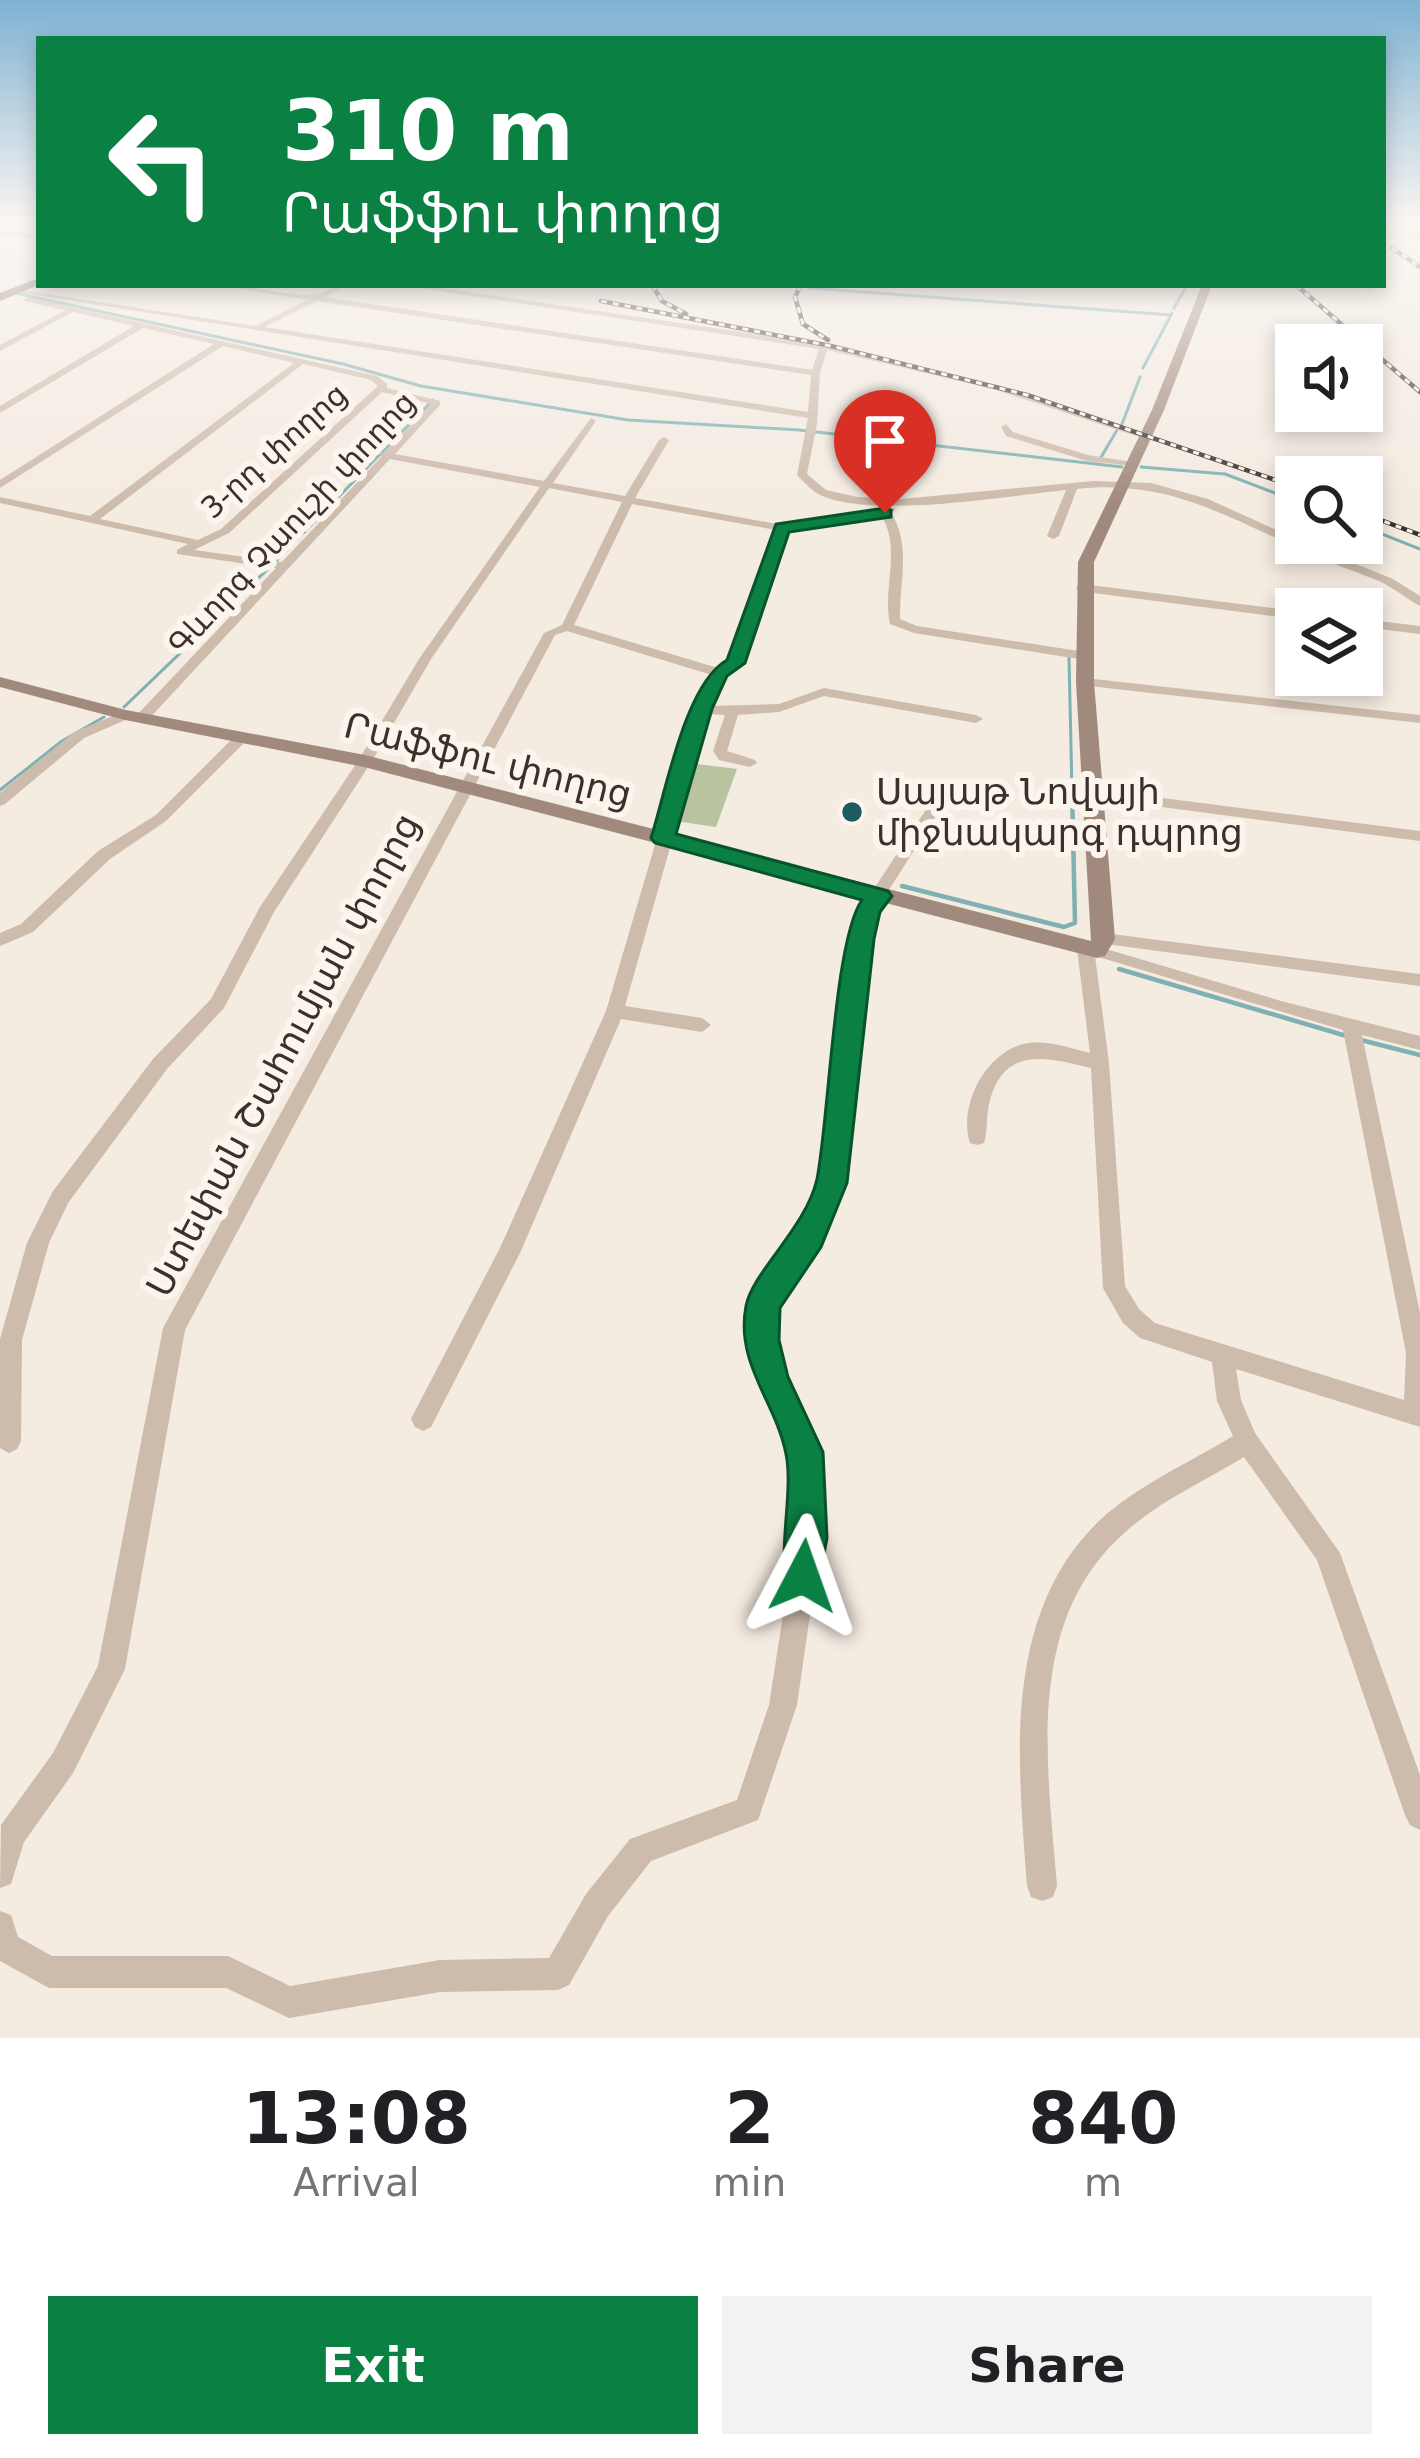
<!DOCTYPE html>
<meta charset="utf-8">
<style>
body{margin:0;font-family:"DejaVu Sans","Noto Sans Armenian",sans-serif;background:#f2f2f2;color:#202124;height:100vh;display:flex;flex-direction:column;font-size:45px;white-space:nowrap}
*{box-sizing:border-box;margin:0}
p{font-size:39px;color:#757577}
.icon{flex:none;width:66px;height:66px;fill:none;stroke:currentColor;stroke-width:2;stroke-linecap:round;stroke-linejoin:round}
.map{position:relative;height:2038px;overflow:hidden}
.sheet{display:flex;flex-direction:column;background:#fff;flex:1}
.sheet>*{flex:none}
.guide{position:absolute;left:36px;top:36px;width:1350px;height:252px;border-radius:0px;box-shadow:0 6px 18px #0003;background:#0b8043;color:#fff;overflow:hidden}
.tools{position:absolute;left:1275px;top:324px;display:grid;gap:24px}
.tools a{display:grid;place-items:center;width:108px;height:108px;border-radius:0px;background:#fff;box-shadow:0 6px 18px #0003;font-size:60px}
.pin{position:absolute;display:grid;place-items:center;width:102px;height:102px;color:#fff;margin:-123px -51px;border-radius:50% 50% 50% 0;rotate:-45deg;box-shadow:0 0 12px #0007}
.pin .icon{rotate:45deg}
.me{position:absolute;width:132px;margin:-66px;rotate:4deg;stroke-linejoin:round;filter:drop-shadow(0 0 9px #0008)}
.turn{display:flex;align-items:center;gap:42px;height:252px;padding:0 48px;font-size:54px}
.turn .icon{width:156px;height:156px;stroke-width:2.5}
.turn b{display:block;font-size:84px;line-height:102px}
.eta{display:flex;justify-content:space-evenly;align-items:center;height:204px;text-align:center}
.eta b{font-size:72px;font-weight:800;line-height:84px}
.cta{display:flex;gap:24px;margin-top:auto;padding:24px 48px}
.cta a{flex:1;height:138px;border-radius:0px;background:#0b8043;color:#fff;font-size:48px;font-weight:800;line-height:138px;text-align:center}
.cta a+a{background:#f2f2f2;color:#202124}
.map>svg:first-child{display:block}
.green{fill:#b8c4a0}
.lines{fill:none;stroke-linecap:round;stroke-linejoin:round}
.stream-far1{stroke:#7fb0b2;stroke-width:3}
.stream{stroke:#7fb0b2;stroke-width:4.5}
.canal{fill:#7fb0b2;fill-rule:evenodd}
.street{fill:#cdbbac;fill-rule:evenodd}
.secondary{fill:#a18a7d;fill-rule:evenodd}
.primary{fill:#7d675c;fill-rule:evenodd}
.rail-casing{stroke:#3b302b;stroke-width:4.5}
.rail{stroke:#fbf5ee;stroke-width:3;stroke-dasharray:6;stroke-linecap:butt}
.route{fill:#0b8043;stroke:#07532c;stroke-width:3}
.poi-dot{fill:#1f5a5e;stroke:#fbf5ee;stroke-width:4.5}
.labels{text-anchor:middle;dominant-baseline:central;stroke-width:12;stroke-linejoin:round;paint-order:stroke}
.far-street-label{font-size:30px;fill:#3b302b;stroke:#fbf5ee}
.street-label{font-size:36px;fill:#3b302b;stroke:#fbf5ee}
.poi-label{font-size:36px;fill:#3b302b;stroke:#fbf5ee;text-anchor:start}
</style>
<div class="map">
<svg width="1420" height="2038" viewBox="0 0 1420 2038">
<rect width="100%" height="100%" fill="#f4ebe1"/>
<path class="green" d="M697,764L737,769L716,827L675,821Z"/>
<g class="lines">
<path class="stream-far1" d="M809,288L1171,315
M15,293L343,364L421,386L628,420L799,430L1122,467
M1174,308L1187,285
M1143,368L1172,313
M1122,424L1140,377
M1100,459L1117,430
M1141,467L1225,474L1296,501
M1362,526L1420,549
M274,563L433,400
M1069,658L1072,791
M124,707L271,566
M0,790L62,741L104,717"/>
<path class="stream" d="M902,886L1064,927L1075,923L1072,788
M1119,969L1350,1037
M1361,1040L1420,1055"/>
<path class="canal" d="M0,230L39,235V239L0,234Z"/>
<path class="street" d="M1383,231L1420,232V236L1383,235Z
M221,285C251,285 280,295 310,295C323,295 333,285 347,285L324,297L812,370L819,349L401,285H421L824,344L999,385L1150,436L1142,438L993,389L827,350L820,373L817,424L807,474L826,490L857,497L901,499L1093,481L1151,483L1208,499L1296,539V543H1304L1393,579L1420,596V606C1407,599 1395,589 1381,582C1355,571 1329,563 1304,551C1226,516 1166,479 1077,489L1059,536L1053,539L1047,536L1066,490C1007,496 869,520 818,494C811,490 803,481 797,475L808,418L11,291L15,289L255,326L307,300ZM317,301L811,375L808,412L265,327Z
M27,297L377,376L387,384V388L440,401V405L395,454L544,481L591,418L596,421L553,483L625,496L659,440L664,437L669,440L635,498L782,525L894,508L895,510L891,513C912,545 899,583 900,619L917,626L1085,652L1091,656L1085,660L914,633L890,624C882,588 902,548 881,515L787,531L742,663L725,675L710,706L779,704L824,688L976,715L983,719L976,723L824,696L779,712L738,715L727,751L755,760L757,763L750,767L719,760L713,751L725,715L708,714L625,1006L702,1018L711,1025L702,1032L621,1019L520,1253L431,1427L423,1431L415,1427L411,1419L415,1411L500,1248L606,1011L695,709L712,675L567,631L555,635L185,1330L125,1669L73,1773L24,1842L11,1884L0,1888L1,1825L53,1753L98,1666L163,1328L544,633L562,625L622,502L549,488L431,659L372,761L274,912L224,1008L167,1069L68,1203L49,1243L22,1340L21,1441L17,1449L9,1453L0,1448V1339L27,1243L53,1191L153,1059L211,999L260,907L358,761L419,659L540,487L390,459L146,722H136V716L276,568L177,554V550L188,544L0,503V497L90,516L294,363L223,346L0,488V480L214,344L143,328L0,413V406L134,326L73,312L0,351V345L66,310L24,301ZM303,364L371,380L378,386L221,529L198,540L100,519ZM382,392L431,404L385,452L381,453V457L282,562L194,550L229,533ZM632,504L776,530L730,661L718,668L574,625Z
M1006,424L1013,432L1088,455L1138,463L1133,466L1087,461L1006,436L1001,427Z
M1082,584L1296,611V619L1078,591L1076,588Z
M1362,619L1420,626V634L1362,627Z
M1085,678L1420,715V723L1080,685V679Z
M125,711L132,715L130,718L84,738L5,804L0,806V793L74,732Z
M242,733L249,737L247,740L166,821L110,859L33,932L0,946V933L21,924L98,851L156,815L237,734Z
M1091,789L1420,831V841L1086,797L1084,794Z
M936,800L943,805L876,910L842,1183L816,1243L774,1306L773,1340L782,1379L817,1452L821,1538L797,1705L758,1820L651,1861L608,1916L569,1985L558,1990L440,1992L289,2018L226,1988H49L0,1961V1911L11,1915L18,1937L52,1956H228L290,1986L440,1960L549,1958L586,1894L630,1839L737,1800L769,1705L795,1538L793,1453L759,1380L751,1340L752,1304L801,1232L822,1183L860,910L931,802Z
M1104,933L1420,974V986L1098,943L1096,939L1098,935Z
M1086,943L1281,1001L1420,1036V1050L1362,1035L1420,1313V1427L1236,1369L1241,1400L1255,1433L1340,1553L1420,1775V1830L1410,1825L1405,1815L1317,1560L1244,1457C1203,1482 1155,1503 1120,1537C1024,1626 1048,1769 1057,1886L1053,1897L1042,1901L1031,1897L1027,1886C1018,1762 1001,1615 1100,1520C1138,1485 1189,1463 1233,1436L1217,1401L1212,1362L1140,1338L1123,1323L1103,1288L1091,1068C1046,1057 1003,1045 989,1104C986,1117 988,1130 984,1143L977,1145L970,1143C958,1106 985,1053 1024,1044C1046,1039 1069,1048 1090,1053L1077,949ZM1095,956L1343,1030L1406,1353L1404,1400L1155,1323L1139,1309L1125,1286L1109,1063Z"/>
<path class="secondary" d="M1202,285H1212L1164,410L1094,562V682L1115,939L1105,956L1097,958L364,767L125,720L0,687V677L126,710L365,755L1091,941L1076,682L1078,562L1152,410Z"/>
<path class="primary" d="M39,278V285L0,301V293Z"/>
<defs>
<path id="rail" d="M1392,248L1420,267
M652,285L662,301L686,314
M801,285L795,297L803,324L828,340
M1296,285L1420,392
M601,301L831,346L1027,395L1296,487
M1362,513L1420,535"/>
</defs>
<use href="#rail" class="rail-casing"/>
<use href="#rail" class="rail"/>
</g>
<linearGradient id="sky" x2="0" y2="1"><stop stop-color="#7eb2d2"/><stop offset="0.44" stop-color="#faf6f2"/><stop offset="1" stop-color="#faf6f2" stop-opacity="0"/></linearGradient>
<rect width="1420" height="505" fill="url(#sky)"/>
<path class="route" d="M885,508L891,510V517L789,532L745,663L727,676L712,709L676,834L888,891L892,896L880,912L874,939L847,1183L821,1247L780,1308L779,1340L788,1377L823,1452L827,1538L817,1590L803,1595L789,1590C776,1558 794,1492 786,1454C776,1402 735,1364 746,1306C753,1271 806,1228 817,1179C829,1120 834,939 862,900L655,843L651,838C666,791 685,684 727,660L776,524Z"/>
<circle class="poi-dot" cx="852" cy="812" r="12"/>
<g class="labels">
<g class="far-street-label">
<text transform="translate(274 451) rotate(-42)">3-րդ փողոց</text>
<text transform="translate(292 523) rotate(-47)">Գևորգ Չաուշի փողոց</text>
</g>
<g class="street-label">
<text transform="translate(488 760) rotate(14)">Րաֆֆու փողոց</text>
<text transform="translate(283 1055) rotate(-62)">Ստեփան Շահումյան փողոց</text>
</g>
<g class="poi-label">
<text x="876" y="791">Սայաթ Նովայի<tspan x="876" dy="41">միջնակարգ դպրոց</tspan></text>
</g>
</g>
</svg>
<div class="tools">
<a><svg class="icon" aria-label="sound" viewBox="0 0 24 24"><path d="M4 9h4l5-4v14l-5-4H4zM17 9q2 3 0 6"/></svg></a>
<a><svg class="icon" aria-label="search" viewBox="0 0 24 24"><circle cx="10" cy="10" r="6"/><path d="M15 15l6 6"/></svg></a>
<a><svg class="icon" aria-label="layers" viewBox="0 0 24 24"><path d="M12 4l9 5-9 5-9-5zM3 14l9 5 9-5"/></svg></a>
</div>
<div class="pin" style="left:885px;top:513px;background:#d93025"><svg class="icon" aria-label="arrive" viewBox="0 0 24 24"><path d="M6 21V4h12l-3 4 3 4H6"/></svg></div>
<svg class="me" style="left:803px;top:1576px" viewBox="-20 -20 40 40"><path d="M0-17L14 15 0 8-14 15z" fill="#0b8043" stroke="#fff" stroke-width="4"/></svg>
<div class="guide">
<div class="turn"><svg class="icon" aria-label="left" viewBox="0 0 24 24"><path d="M17 20v-9H6M10 6l-5 5 5 5"/></svg><div><b>310 m</b>Րաֆֆու փողոց</div></div>
</div>
</div>
<section class="sheet">
<div class="eta">
<div><b>13:08</b><p>Arrival</p></div>
<div><b>2</b><p>min</p></div>
<div><b>840</b><p>m</p></div>
</div>
<div class="cta"><a>Exit</a><a>Share</a></div>
</section>
